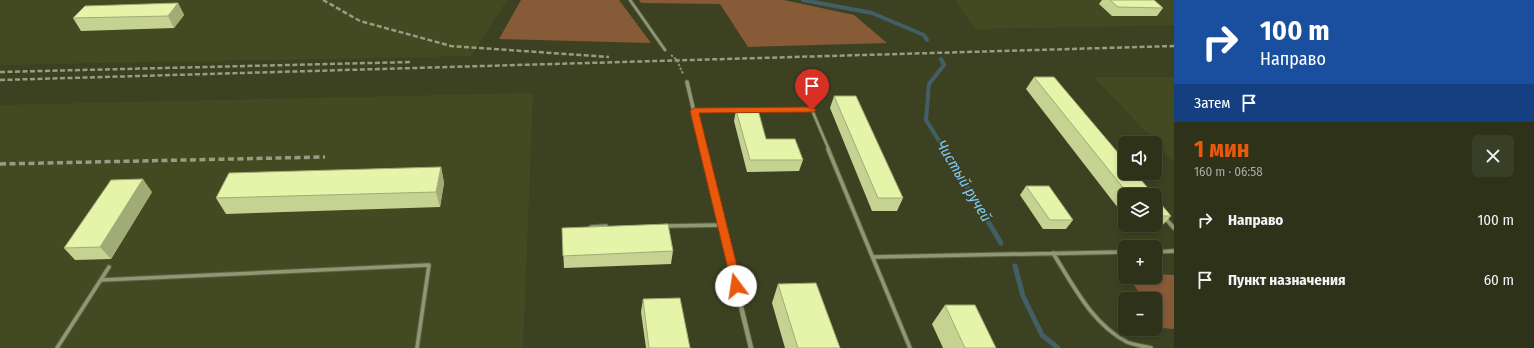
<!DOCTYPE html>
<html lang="ru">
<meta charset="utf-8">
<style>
body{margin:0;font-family:"Fira Sans Condensed",sans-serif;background:#393e26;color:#f1f3f6;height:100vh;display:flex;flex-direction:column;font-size:15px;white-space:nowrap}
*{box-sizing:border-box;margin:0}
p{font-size:13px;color:#a7aaa2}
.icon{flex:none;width:22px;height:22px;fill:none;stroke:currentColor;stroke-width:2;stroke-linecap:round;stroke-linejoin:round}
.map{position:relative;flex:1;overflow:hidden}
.details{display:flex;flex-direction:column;background:#2d3219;width:360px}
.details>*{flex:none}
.hud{background:#1a4fa0;color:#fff;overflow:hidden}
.controls{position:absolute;left:1118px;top:136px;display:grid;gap:8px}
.controls a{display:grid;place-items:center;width:44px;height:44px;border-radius:6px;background:#2d3219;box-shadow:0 2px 6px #0003,0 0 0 1px #484d38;font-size:20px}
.pin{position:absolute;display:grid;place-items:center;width:34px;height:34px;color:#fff;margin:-41px -17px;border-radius:50% 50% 50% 0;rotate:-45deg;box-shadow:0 0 4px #0007}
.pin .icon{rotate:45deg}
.me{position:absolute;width:44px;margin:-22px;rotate:346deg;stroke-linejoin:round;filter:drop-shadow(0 0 3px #0008)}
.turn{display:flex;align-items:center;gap:14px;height:84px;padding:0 20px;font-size:18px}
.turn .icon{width:52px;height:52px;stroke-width:2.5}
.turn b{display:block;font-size:28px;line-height:34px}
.then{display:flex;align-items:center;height:38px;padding:0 20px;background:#0003;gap:8px;font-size:15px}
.round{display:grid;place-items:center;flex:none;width:42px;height:42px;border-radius:6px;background:#393e26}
.summary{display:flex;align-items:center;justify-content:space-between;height:68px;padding:0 20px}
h1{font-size:24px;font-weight:700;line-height:30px;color:#ea580c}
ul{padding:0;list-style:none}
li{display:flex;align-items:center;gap:12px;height:60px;padding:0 20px}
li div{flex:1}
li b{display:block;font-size:15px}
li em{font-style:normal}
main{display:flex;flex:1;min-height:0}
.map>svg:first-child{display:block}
.built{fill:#434a21}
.green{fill:#875a38}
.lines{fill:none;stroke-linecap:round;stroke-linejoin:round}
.stream-far1{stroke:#425f68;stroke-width:4}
.stream{stroke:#425f68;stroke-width:5}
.lane-far1-casing{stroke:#5a6042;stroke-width:4}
.lane-casing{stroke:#5a6042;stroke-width:5.5}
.street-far1-casing{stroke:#5a6042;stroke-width:5}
.street-casing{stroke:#5a6042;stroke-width:6}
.path{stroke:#8a8f75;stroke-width:2;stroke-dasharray:2.5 1.5;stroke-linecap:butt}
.lane-far1{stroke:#909773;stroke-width:2.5}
.lane{stroke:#909773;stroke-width:3.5}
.street-far1{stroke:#909773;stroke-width:3.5}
.street{stroke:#909773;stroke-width:4.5}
.rail-far1{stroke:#979c83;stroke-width:2.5;stroke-dasharray:5 2.5;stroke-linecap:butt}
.rail{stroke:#979c83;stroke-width:3.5;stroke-dasharray:6 3.5;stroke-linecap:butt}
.wall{fill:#c5d291}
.shaded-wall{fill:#a0ab76}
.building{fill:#e5f4a9;stroke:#a0ab76}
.route{fill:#ea580c;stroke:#983908}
.labels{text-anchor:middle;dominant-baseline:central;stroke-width:4;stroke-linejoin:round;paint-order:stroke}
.water-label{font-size:15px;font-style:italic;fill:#7ecafa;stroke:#3c4221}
</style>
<main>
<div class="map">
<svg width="1174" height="348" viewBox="0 0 1174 348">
<rect width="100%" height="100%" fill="#3c4221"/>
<path class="built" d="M0,0H507L471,56L0,65Z
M955,0H1174V25L975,29Z
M1094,77H1174V162Z
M533,93L523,348H0V105Z"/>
<path class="green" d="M521,0H619L651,43L499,39Z
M639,0H784L854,15L887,43L748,47L720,4L641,3Z
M1155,274L1174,275V329L1162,328L1155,318V299H1143L1129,277H1155Z"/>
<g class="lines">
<path class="stream-far1" d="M803,0L872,13L924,35L927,40
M941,59L944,65L929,84L926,120L945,150"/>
<path class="stream" d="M944,149L1001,243
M1015,266L1023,296L1042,335L1058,348"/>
<defs>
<path id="lane-far1" d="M630,0L665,50
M755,110H812L829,150
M694,111L739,110"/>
<path id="lane" d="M828,149L910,348
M1165,218L1174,228
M665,226L722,225
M591,227L606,226
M1155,252L1174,251
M1053,253C1073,285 1092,324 1127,342C1134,345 1143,346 1151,348
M873,257L1125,252
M101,280L429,265L417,348
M57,348L109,267"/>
<path id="street-far1" d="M687,82L703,150"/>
<path id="street" d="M703,149L751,348"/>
</defs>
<use href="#lane-far1" class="lane-far1-casing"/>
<use href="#lane" class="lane-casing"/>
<use href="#street-far1" class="street-far1-casing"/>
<use href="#street" class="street-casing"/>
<path class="path" d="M671,55L677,60L683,74"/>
<use href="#lane-far1" class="lane-far1"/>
<use href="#lane" class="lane"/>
<use href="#street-far1" class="street-far1"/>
<use href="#street" class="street"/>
<path class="rail-far1" d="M323,0L360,21L451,46L609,57
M0,72L411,62
M0,80L1174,46"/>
<path class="rail" d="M0,164L325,157"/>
</g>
<path class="wall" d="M1102,0H1154L1163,8L1157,16H1112L1099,4Z
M178,3L184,15L174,28L81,31L73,18Z
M1034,77L1154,195H1125V217L1026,89Z
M834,96L903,198L897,211H872L830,108Z
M736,110L766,139L803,160L799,171L747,172L734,121Z
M441,167L444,183L440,207L226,214L216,198Z
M1026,186L1073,220L1066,229H1043L1020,195Z
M152,192L111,259L75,260L64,248Z
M1155,197L1171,216L1159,229L1133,228L1131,225H1155Z
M562,228L673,251L671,264L564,268Z
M778,284L840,348H785L772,303Z
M643,299L690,348H646L641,312Z
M945,305L996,348H943L932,324Z"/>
<path class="shaded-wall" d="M178,3L184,15L174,28L168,16Z
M441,167L444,183L440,207L436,192Z
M143,179L152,192L111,259L100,247Z"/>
<path class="building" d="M1110,0H1154L1163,8L1118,7Z
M178,3L168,16L73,18L85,6Z
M1034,77H1054L1125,161V173H1135L1154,195H1129Z
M834,96H856L903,198H878Z
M736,110H758L766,139H795L803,160H750Z
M441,167L436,192L216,198L229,173Z
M143,179L100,247L64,248L111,180Z
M1026,186H1049L1073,220H1050Z
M1155,197L1171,216H1155Z
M668,224L673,251L563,256L562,228Z
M816,283L840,348H798L778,284Z
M680,298L690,348H649L643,299Z
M945,305H975L996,348H965Z"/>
<path class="route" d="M812,107L816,110L814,112L699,113L742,286L740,290L736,291L733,290L690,111L694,108Z"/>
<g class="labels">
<g class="water-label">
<text transform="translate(964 181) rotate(59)">Чистый ручей</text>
</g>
</g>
</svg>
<div class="controls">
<a><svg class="icon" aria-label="sound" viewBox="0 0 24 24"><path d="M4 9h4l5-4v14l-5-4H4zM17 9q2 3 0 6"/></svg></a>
<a><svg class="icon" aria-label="layers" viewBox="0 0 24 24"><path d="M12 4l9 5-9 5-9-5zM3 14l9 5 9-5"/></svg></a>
<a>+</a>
<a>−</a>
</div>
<div class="pin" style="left:812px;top:110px;background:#d93025"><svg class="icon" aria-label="arrive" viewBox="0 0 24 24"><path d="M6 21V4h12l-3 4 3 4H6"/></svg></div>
<svg class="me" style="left:736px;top:286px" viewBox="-20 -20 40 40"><circle r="19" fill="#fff"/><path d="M0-13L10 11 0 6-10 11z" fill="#ea580c"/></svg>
</div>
<section class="details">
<div class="hud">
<div class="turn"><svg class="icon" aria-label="right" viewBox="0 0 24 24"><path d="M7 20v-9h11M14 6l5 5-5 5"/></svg><div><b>100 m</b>Направо</div></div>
<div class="then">Затем<svg class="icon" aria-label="arrive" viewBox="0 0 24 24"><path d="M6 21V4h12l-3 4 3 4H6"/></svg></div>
</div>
<div class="summary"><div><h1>1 мин</h1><p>160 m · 06:58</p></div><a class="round"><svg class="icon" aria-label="close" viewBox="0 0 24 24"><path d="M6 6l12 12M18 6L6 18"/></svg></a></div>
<ul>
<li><svg class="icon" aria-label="right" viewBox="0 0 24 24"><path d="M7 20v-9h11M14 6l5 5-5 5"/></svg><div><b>Направо</b></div><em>100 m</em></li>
<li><svg class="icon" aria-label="arrive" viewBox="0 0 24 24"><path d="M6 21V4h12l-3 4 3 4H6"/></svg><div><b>Пункт назначения</b></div><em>60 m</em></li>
</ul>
</section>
</main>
